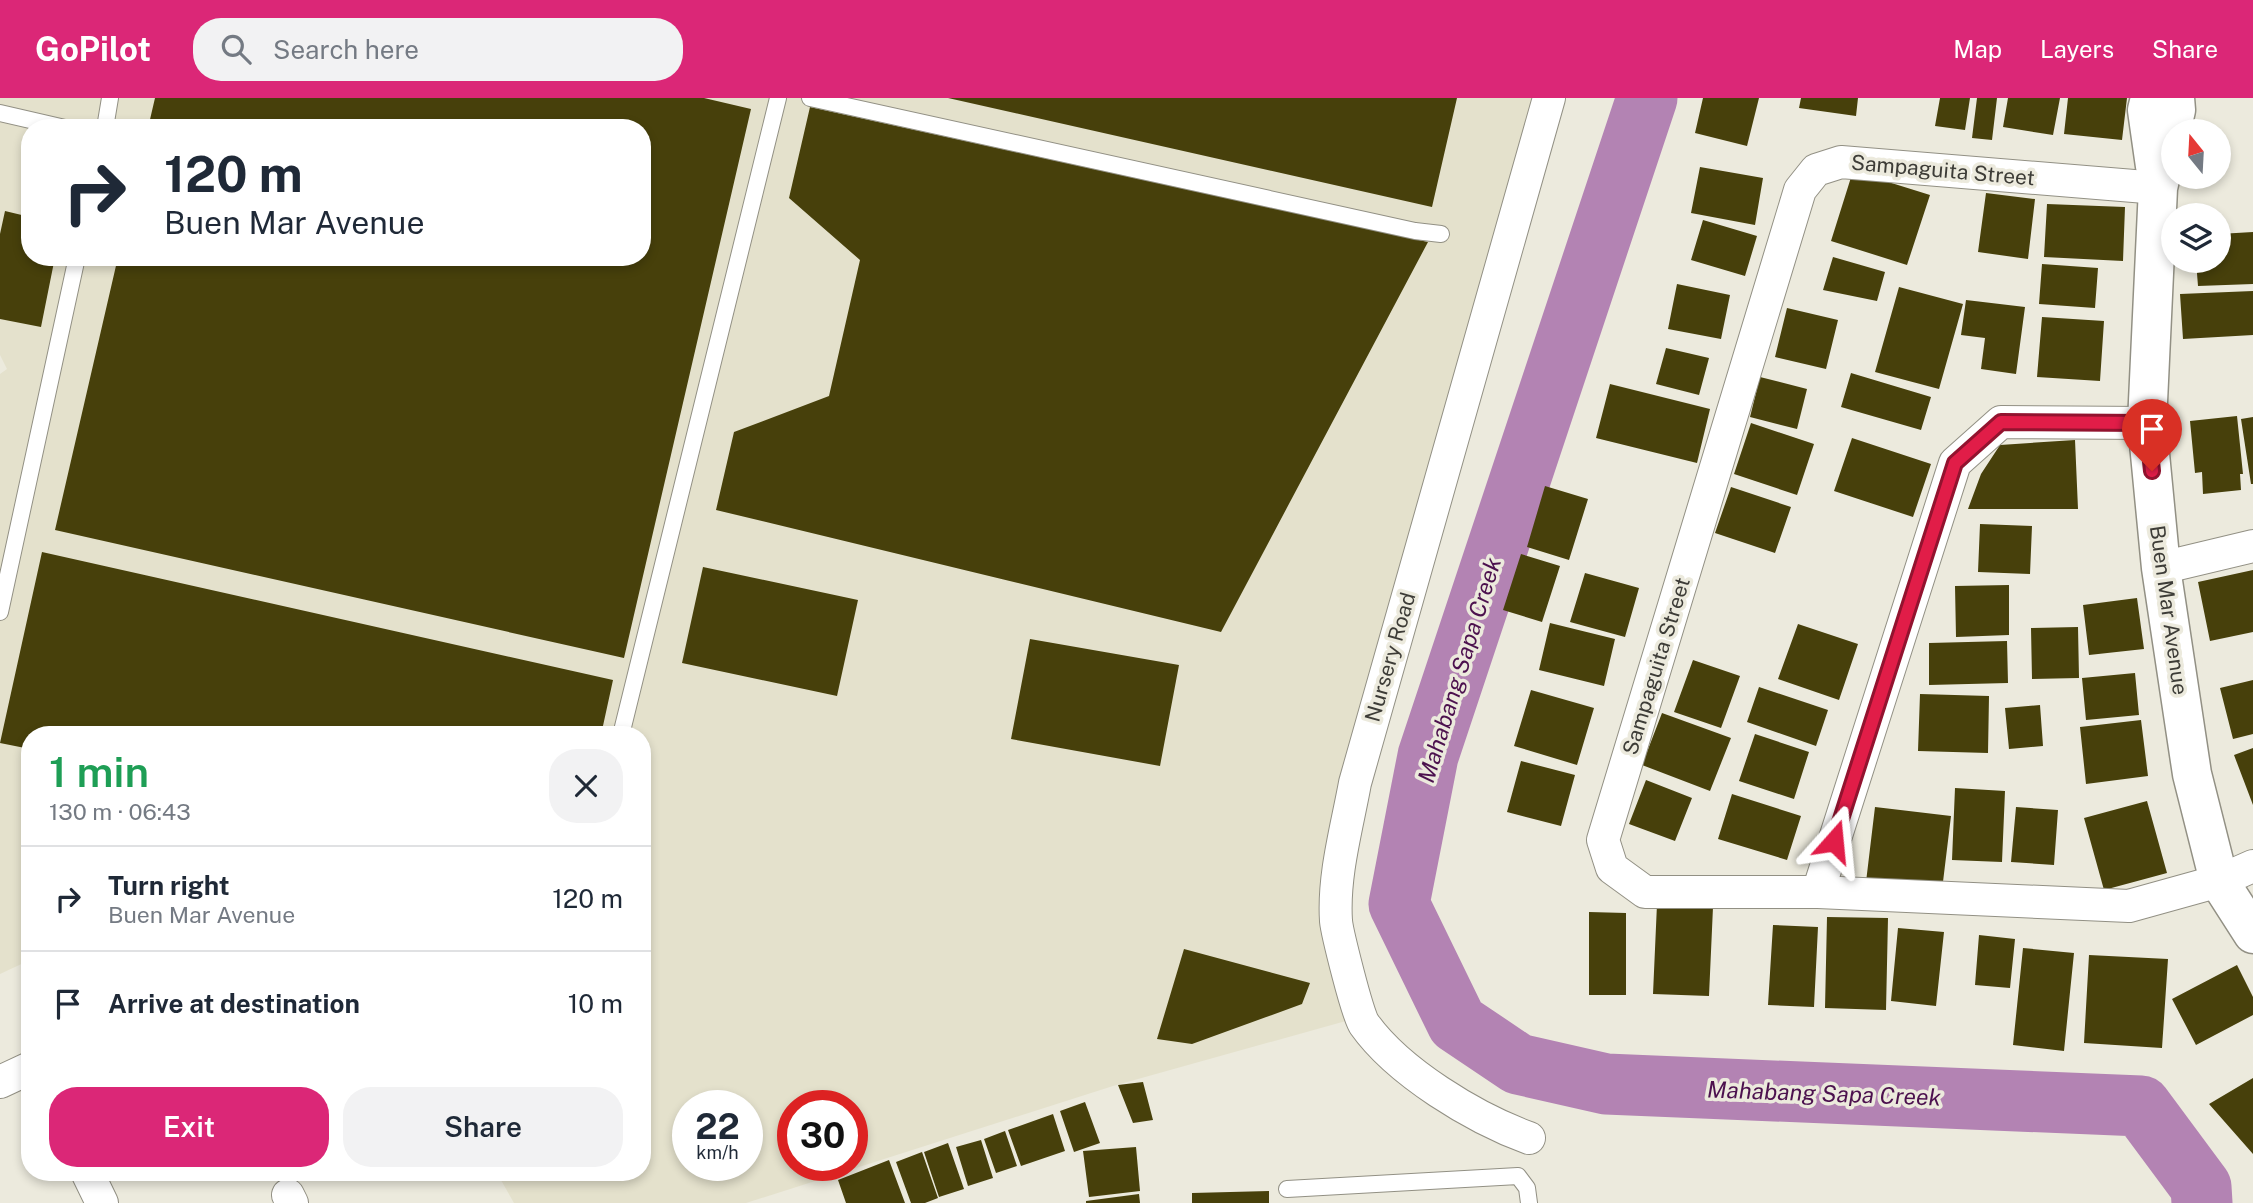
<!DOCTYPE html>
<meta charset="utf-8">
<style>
body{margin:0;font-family:"Public Sans",sans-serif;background:#f2f2f3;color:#1f2937;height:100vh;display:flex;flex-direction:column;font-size:26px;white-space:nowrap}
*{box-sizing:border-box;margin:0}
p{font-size:23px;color:#747a83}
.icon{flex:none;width:38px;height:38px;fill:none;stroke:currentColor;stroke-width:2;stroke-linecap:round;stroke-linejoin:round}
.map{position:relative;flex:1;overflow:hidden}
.panel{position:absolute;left:21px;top:628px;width:630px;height:455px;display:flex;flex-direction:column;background:#fff;border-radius:28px;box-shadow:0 4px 10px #0003}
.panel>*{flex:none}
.guide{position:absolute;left:21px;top:21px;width:630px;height:147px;border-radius:28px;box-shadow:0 4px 10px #0003;background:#fff;color:#1f2937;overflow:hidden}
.needle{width:46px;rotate:342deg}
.controls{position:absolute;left:2161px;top:21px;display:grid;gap:14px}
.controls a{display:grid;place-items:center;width:70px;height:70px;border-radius:50%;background:#fff;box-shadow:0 4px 10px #0003;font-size:35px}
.speed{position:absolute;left:672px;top:992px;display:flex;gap:14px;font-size:35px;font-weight:700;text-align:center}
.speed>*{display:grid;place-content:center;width:91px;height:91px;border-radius:50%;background:#fff;box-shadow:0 4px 10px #0003;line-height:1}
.speed small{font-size:18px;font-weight:400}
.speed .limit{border:10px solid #d22;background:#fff;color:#111}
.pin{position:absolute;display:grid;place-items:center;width:60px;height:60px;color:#fff;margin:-72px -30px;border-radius:50% 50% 50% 0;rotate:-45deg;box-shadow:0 0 7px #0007}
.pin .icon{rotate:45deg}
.me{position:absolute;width:77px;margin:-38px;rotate:18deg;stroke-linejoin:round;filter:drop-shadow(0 0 5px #0008)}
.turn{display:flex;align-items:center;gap:24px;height:147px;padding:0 28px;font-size:32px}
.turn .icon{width:91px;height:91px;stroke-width:2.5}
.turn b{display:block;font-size:49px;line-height:60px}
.round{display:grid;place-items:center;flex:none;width:74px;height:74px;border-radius:28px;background:#f2f2f3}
.summary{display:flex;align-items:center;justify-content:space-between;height:119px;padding:0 28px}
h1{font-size:42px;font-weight:600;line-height:52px;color:#1e9e55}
.primary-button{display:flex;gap:14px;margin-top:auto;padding:14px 28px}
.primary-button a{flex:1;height:80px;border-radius:28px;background:#db2777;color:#fff;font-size:28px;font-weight:600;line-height:80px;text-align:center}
.primary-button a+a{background:#f2f2f3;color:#1f2937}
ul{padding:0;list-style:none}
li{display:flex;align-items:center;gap:21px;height:105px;padding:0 28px;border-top:2px solid #e0e1e3}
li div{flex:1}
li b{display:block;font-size:26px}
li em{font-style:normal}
header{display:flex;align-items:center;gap:42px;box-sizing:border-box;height:98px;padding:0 35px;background:#db2777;color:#fff}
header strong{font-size:33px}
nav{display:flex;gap:38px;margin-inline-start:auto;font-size:24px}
.search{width:490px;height:63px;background:#f2f2f3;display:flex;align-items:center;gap:18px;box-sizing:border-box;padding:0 24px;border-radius:28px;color:#747a83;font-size:26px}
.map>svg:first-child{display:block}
.built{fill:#e4e1cc;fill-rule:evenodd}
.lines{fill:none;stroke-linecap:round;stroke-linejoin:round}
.river{stroke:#b383b3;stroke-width:61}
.building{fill:#47400b}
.service-casing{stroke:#929084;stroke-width:18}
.minor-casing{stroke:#929084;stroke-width:34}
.tertiary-casing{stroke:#929084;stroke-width:41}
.service{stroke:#fff;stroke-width:16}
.minor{stroke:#fff;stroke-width:32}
.tertiary{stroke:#fff;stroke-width:38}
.route-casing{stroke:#92132f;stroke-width:18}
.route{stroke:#e11d48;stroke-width:12}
.labels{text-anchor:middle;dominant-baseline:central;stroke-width:7;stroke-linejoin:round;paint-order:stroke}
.street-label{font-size:21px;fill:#3d3c37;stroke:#eceadd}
.water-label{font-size:23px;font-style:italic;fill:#4c114e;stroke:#eceadd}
</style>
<header>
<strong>GoPilot</strong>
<div class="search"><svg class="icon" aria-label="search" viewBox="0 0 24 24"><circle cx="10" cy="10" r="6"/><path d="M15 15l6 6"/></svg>Search here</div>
<nav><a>Map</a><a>Layers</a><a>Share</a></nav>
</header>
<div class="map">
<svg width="2253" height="1105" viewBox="0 0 2253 1105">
<rect width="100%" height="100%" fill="#eceadd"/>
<path class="built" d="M0,0H1544L1339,715L1353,921L1113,988L746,1105H514L497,1075L642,1074V637H30V862L0,876V276L7,271L0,257ZM30,30H642V159H30ZM688,1008H747V1068H688ZM793,1008H852V1068H793Z"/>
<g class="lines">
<path class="river" d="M1647,0L1428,658L1399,806L1457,925L1518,966L1606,986L2141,1008L2201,1089L2202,1105"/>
</g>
<path class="building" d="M155,0H704L751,11L624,560L55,432L118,159H642V30H148Z
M948,0H1457L1432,109Z
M1703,0H1759L1747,48L1695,35Z
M1801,0H1858L1856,18L1799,10Z
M1940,0H1970L1965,32L1935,28Z
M1977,0H1997L1992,42L1972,40Z
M2008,0H2060L2053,37L2003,29Z
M2068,0H2127L2122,42L2064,36Z
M810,9L1428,144L1221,534L716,412L734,334L829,298L860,162L789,100Z
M1700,69L1763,80L1755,127L1691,115Z
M1853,73L1930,97L1907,167L1831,143Z
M1986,95L2035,101L2028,161L1978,154Z
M2047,106L2125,109L2123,163L2044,159Z
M5,113L30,119V159H55L41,229L0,221V136Z
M1703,122L1757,138L1745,178L1691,162Z
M2253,134V186L2198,188L2196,163H2219V136Z
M1833,159L1885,174L1877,203L1823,192Z
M2042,166L2098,170L2095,210L2039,206Z
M1677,186L1730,197L1721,241L1668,231Z
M1899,189L1963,206L1939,291L1875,274Z
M2253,193V237L2183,241L2180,196Z
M1966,202L2025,209L2016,276L1981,271L1985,240L1961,237Z
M1787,210L1838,222L1826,271L1775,259Z
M2042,219L2104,223L2100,283L2037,279Z
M1666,250L1709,260L1699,297L1656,286Z
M1851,275L1931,299L1921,332L1841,309Z
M1760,279L1807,291L1797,331L1750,319Z
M1610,286L1710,311L1697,365L1596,340Z
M2237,318L2243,376H2240L2241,392L2203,396L2202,374L2195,375L2190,323Z
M2253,319V386H2251L2241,321Z
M1751,325L1814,346L1797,397L1734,376Z
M1852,340L1931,366L1913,419L1834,393Z
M2075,342L2078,411H1968L1981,376L2000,347Z
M1545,388L1588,401L1569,462L1527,449Z
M1731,389L1791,409L1775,455L1715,435Z
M1980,426L2032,428L2030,476L1978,474Z
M42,454L613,582L601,637H30V651L0,645Z
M1521,456L1560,468L1542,524L1503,512Z
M703,469L858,502L837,598L682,565Z
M2253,472V534L2210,543L2198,484Z
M1585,475L1639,490L1625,539L1570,524Z
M2009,487V537L1956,539L1955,488Z
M2137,500L2144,551L2089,557L2083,507Z
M1550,525L1615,541L1604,588L1539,572Z
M1798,526L1858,546L1839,602L1778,581Z
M2078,529L2079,580L2032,581L2031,530Z
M1030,541L1179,567L1160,668L1011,641Z
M2007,543L2008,585L1929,587V545Z
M1693,562L1740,578L1721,630L1674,614Z
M2135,575L2139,617L2086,622L2082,580Z
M2253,582V636L2233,641L2220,590Z
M1759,589L1828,612L1816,648L1747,624Z
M1531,592L1594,610L1577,667L1514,648Z
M1920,596L1989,598L1988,655L1918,653Z
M2040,607L2043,648L2009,651L2005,610Z
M1662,615L1731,640L1710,693L1642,667Z
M2141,622L2148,678L2086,686L2080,629Z
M1755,636L1809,654L1794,701L1739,683Z
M2253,650V707L2234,657Z
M1521,663L1575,677L1561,728L1507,714Z
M1646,682L1692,700L1675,743L1629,726Z
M1955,690L2005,693L2002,764L1952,762Z
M1732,696L1801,718L1787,762L1718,741Z
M2147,703L2167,775L2104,792L2084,720Z
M1875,709L1951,718L1942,792L1866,784Z
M2016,709L2058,712L2054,767L2011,764Z
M1657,806L1713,809L1709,898L1653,896Z
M1589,814L1626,815V897H1589Z
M1827,819L1888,820L1886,912L1825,910Z
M1773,827L1818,829L1814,909L1768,907Z
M1898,830L1944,834L1936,908L1891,903Z
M1979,837L2015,841L2010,890L1975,887Z
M2023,850L2074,855L2064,953L2013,947Z
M1184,851L1310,885L1302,906L1192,946L1157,941Z
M2089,857L2168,861L2162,950L2084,945Z
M2237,867L2253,899V917L2196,947L2172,901Z
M2253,980V1056L2209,1006Z
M1143,984L1153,1022L1133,1025L1118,987Z
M1085,1004L1100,1045L1074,1054L1060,1013Z
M1053,1016L1065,1053L1021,1068L1008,1032Z
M1005,1033L1017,1068L996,1075L984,1041Z
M981,1042L993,1080L968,1088L956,1049Z
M948,1045L964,1091L939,1099L924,1054Z
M1136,1049L1140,1093L1089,1099L1083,1053Z
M922,1054L938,1100L925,1105H911L896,1064Z
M889,1062L905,1105H846L838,1082Z
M1269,1093V1105H1192V1095Z
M1139,1096L1140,1105H1086V1103Z"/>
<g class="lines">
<defs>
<path id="service" d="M810,0L1415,133L1441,136
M0,15L65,30
M105,30L110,0
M0,514L77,159
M621,637L778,0
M1287,1091L1518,1078L1527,1090L1529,1105"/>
<path id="minor" d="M2158,90L1841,64L1816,72L1800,92L1603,742L1612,770L1645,794H1818L2129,808L2219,783L2253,768
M2161,470L2253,448
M1818,794L1955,365L2001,324L2147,325
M0,984L30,970
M1529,1040C1474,1020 1398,974 1364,926C1358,919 1337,834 1336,823C1333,777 1347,729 1355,685L1549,0
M87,1074L102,1105
M288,1097L292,1105"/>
<path id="tertiary" d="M2150,0L2147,12L2155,68
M2175,0L2176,12L2158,90L2147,325L2161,470L2192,676L2219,783L2253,836"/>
</defs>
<use href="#service" class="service-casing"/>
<use href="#minor" class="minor-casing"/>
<use href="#tertiary" class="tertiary-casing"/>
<use href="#service" class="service"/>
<use href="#minor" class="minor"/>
<use href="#tertiary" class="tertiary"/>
</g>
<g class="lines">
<defs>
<path id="route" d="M1834,743L1955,365L2001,324L2147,325L2152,373"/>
</defs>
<use href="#route" class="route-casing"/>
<use href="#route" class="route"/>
</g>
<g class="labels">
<g class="street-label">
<text transform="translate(1943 72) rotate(5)">Sampaguita Street</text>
<text transform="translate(2169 512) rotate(82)">Buen Mar Avenue</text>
<text transform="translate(1390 559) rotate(-74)">Nursery Road</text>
<text transform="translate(1656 568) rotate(-73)">Sampaguita Street</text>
</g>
<g class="water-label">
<text transform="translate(1459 572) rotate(-73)">Mahabang Sapa Creek</text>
<text transform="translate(1824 995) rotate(2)">Mahabang Sapa Creek</text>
</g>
</g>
</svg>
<div class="controls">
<a><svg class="needle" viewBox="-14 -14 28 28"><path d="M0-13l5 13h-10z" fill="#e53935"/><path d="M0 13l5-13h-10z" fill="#747a83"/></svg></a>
<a><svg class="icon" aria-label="layers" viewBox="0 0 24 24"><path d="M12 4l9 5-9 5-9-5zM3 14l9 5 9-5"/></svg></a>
</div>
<div class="speed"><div>22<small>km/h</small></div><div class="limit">30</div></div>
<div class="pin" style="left:2152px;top:373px;background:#d93025"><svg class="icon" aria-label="arrive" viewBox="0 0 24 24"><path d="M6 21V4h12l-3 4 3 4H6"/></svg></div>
<svg class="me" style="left:1834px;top:743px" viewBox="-20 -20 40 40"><path d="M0-17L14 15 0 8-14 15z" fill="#e11d48" stroke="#fff" stroke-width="4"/></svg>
<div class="guide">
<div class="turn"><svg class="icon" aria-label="right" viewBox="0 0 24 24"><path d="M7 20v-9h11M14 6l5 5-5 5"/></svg><div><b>120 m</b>Buen Mar Avenue</div></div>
</div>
<section class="panel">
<div class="summary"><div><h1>1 min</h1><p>130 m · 06:43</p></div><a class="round"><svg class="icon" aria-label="close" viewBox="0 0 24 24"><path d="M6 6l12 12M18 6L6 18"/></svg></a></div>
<ul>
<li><svg class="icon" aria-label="right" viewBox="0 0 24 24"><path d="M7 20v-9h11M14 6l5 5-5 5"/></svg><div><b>Turn right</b><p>Buen Mar Avenue</p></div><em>120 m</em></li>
<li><svg class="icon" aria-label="arrive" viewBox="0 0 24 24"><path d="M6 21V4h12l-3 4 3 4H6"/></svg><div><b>Arrive at destination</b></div><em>10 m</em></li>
</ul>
<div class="primary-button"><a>Exit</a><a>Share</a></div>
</section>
</div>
